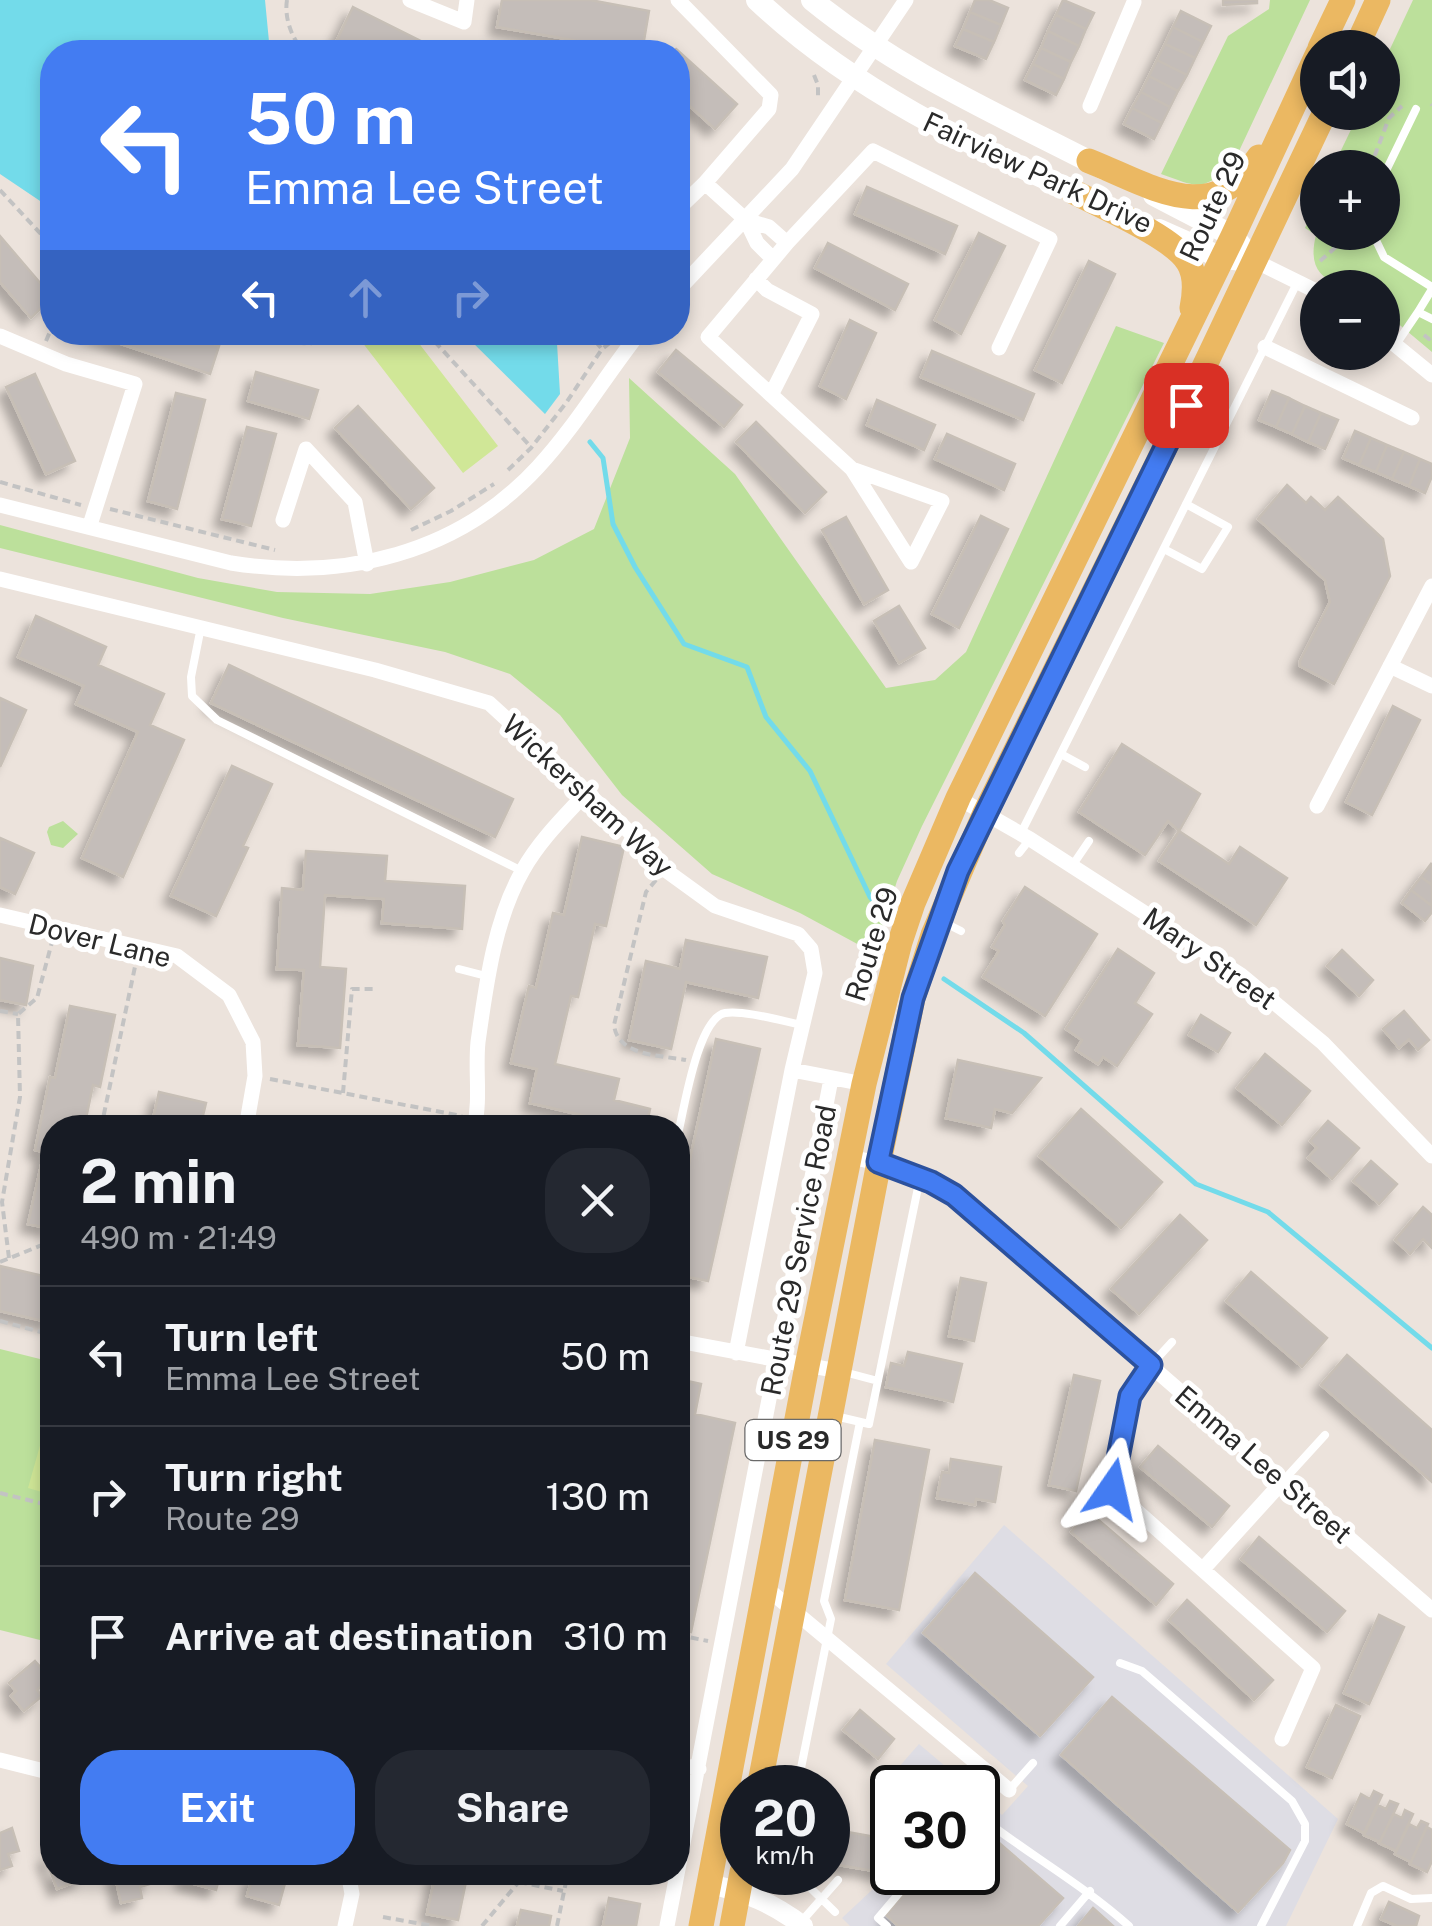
<!DOCTYPE html>
<meta charset="utf-8">
<style>
body{margin:0;font-family:"Public Sans",sans-serif;background:#242831;color:#f1f3f6;height:100vh;display:flex;flex-direction:column;font-size:38px;white-space:nowrap}
*{box-sizing:border-box;margin:0}
p{font-size:32px;color:#9ea1a6}
.icon{flex:none;width:55px;height:55px;fill:none;stroke:currentColor;stroke-width:2;stroke-linecap:round;stroke-linejoin:round}
.map{position:relative;flex:1;overflow:hidden}
.details{position:absolute;left:40px;top:1115px;width:650px;height:770px;display:flex;flex-direction:column;background:#171b24;border-radius:40px;box-shadow:0 5px 15px #0003}
.details>*{flex:none}
.hud{position:absolute;left:40px;top:40px;width:650px;height:305px;border-radius:40px;box-shadow:0 5px 15px #0003;background:#437cf2;color:#fff;overflow:hidden}
.buttons{position:absolute;left:1300px;top:30px;display:grid;gap:20px}
.buttons a{display:grid;place-items:center;width:100px;height:100px;border-radius:50%;background:#171b24;box-shadow:0 5px 15px #0003;font-size:50px}
.speed{position:absolute;left:720px;top:1765px;display:flex;gap:20px;font-size:50px;font-weight:700;text-align:center}
.speed>*{display:grid;place-content:center;width:130px;height:130px;border-radius:50%;background:#171b24;box-shadow:0 5px 15px #0003;line-height:1}
.speed small{font-size:25px;font-weight:400}
.speed .limit{border:5px solid #111;border-radius:15px;background:#fff;color:#111}
.pin{position:absolute;display:grid;place-items:center;width:85px;height:85px;color:#fff;margin:-42px;border-radius:20px;box-shadow:0 5px 15px #0006}
.me{position:absolute;width:110px;margin:-55px;rotate:11deg;stroke-linejoin:round;filter:drop-shadow(0 0 8px #0008)}
.turn{display:flex;align-items:center;gap:35px;height:210px;padding:0 40px;font-size:45px}
.turn .icon{width:130px;height:130px;stroke-width:2.5}
.turn b{display:block;font-size:70px;line-height:85px}
.lanes{display:flex;align-items:center;height:95px;padding:0 40px;background:#0003;justify-content:center;gap:50px;direction:ltr}
.lanes .off{opacity:.35}
.round{display:grid;place-items:center;flex:none;width:105px;height:105px;border-radius:40px;background:#242831}
.head{display:flex;align-items:center;justify-content:space-between;height:170px;padding:0 40px}
h1{font-size:60px;font-weight:700;line-height:75px}
.cta{display:flex;gap:20px;margin-top:auto;padding:20px 40px}
.cta a{flex:1;height:115px;border-radius:40px;background:#437cf2;color:#fff;font-size:40px;font-weight:700;line-height:115px;text-align:center}
.cta a+a{background:#242831;color:#f1f3f6}
ul{padding:0;list-style:none}
li{display:flex;align-items:center;gap:30px;height:140px;padding:0 40px;border-top:2px solid #363941}
li div{flex:1}
li b{display:block;font-size:38px}
li em{font-style:normal}
.map>svg:first-child{display:block}
.industrial{fill:#dedde4}
.green{fill:#bce09b}
.pitch{fill:#d0e797}
.water{fill:#73dbea}
.lines{fill:none;stroke-linecap:round;stroke-linejoin:round}
.stream{stroke:#73dbea;stroke-width:5}
.building{fill:#c4bdb9;stroke:#c7bfb6;stroke-width:2.5;filter:url(#shadow)}
.path{stroke:#c3c3c3;stroke-width:4;stroke-dasharray:8 5;stroke-linecap:butt}
.service{stroke:#fff;stroke-width:8}
.minor{stroke:#fff;stroke-width:15}
.tertiary{stroke:#fff;stroke-width:20}
.secondary{stroke:#fff;stroke-width:22}
.primary{stroke:#ebb862;stroke-width:25}
.route-casing{stroke:#2c519d;stroke-width:25}
.route{stroke:#437cf2;stroke-width:18}
.labels{text-anchor:middle;dominant-baseline:central;stroke-width:10;stroke-linejoin:round;paint-order:stroke}
.shield{fill:#fff;stroke:#6a6a6a;stroke-width:2.5}
.shield-label{font-size:25px;font-weight:bold;fill:#2a2a2a}
.street-label{font-size:28px;fill:#2a2a2a;stroke:#fff}
</style>
<div class="map">
<svg width="1432" height="1926" viewBox="0 0 1432 1926">
<defs>
<filter id="shadow"><feDropShadow dx="-8" dy="8" stdDeviation="5" flood-color="#0004"/></filter>
</defs>
<rect width="100%" height="100%" fill="#ece3dc"/>
<path class="industrial" d="M1004,1525L1338,1819L1286,1926H850L842,1918L887,1876L892,1851V1872H978V1794L1002,1815L1028,1786L886,1664Z
M919,1744L970,1787L892,1788V1814L870,1800Z"/>
<path class="green" d="M1270,0H1310L1232,166C1200,192 1198,187 1161,174L1228,36L1269,9Z
M1413,0H1432V352L1383,311L1382,288C1344,287 1303,286 1316,235L1305,228L1317,201L1318,232H1382V168L1333,167L1359,113L1382,112L1383,64Z
M1116,326L1164,343L922,826L897,881L874,953L800,913L712,874L622,795L560,715L510,674L445,652L283,618L0,548V525L198,578L277,592L370,594L450,582L534,560L594,529L630,438L629,378L735,474L886,688L935,680L966,652Z
M63,821L78,834L63,848L51,845L47,832L49,827Z
M0,1349L52,1362V1643L0,1630Z"/>
<path class="pitch" d="M355,333H411L498,446L463,473Z
M52,1403V1495L28,1488Z"/>
<path class="water" d="M0,0H265L270,52H52V209L0,174Z
M463,333H547L557,343L560,394L545,414Z"/>
<g class="lines">
<path class="stream" d="M590,442L603,458L613,524L635,567L684,644L747,667L766,717L810,771L870,897L878,906
M944,979L1024,1033L1196,1184L1268,1212L1432,1348"/>
</g>
<path class="building" d="M502,0H590L649,11L642,52L497,27Z
M975,0H989L1008,8L1001,25L970,12Z
M1063,0L1094,13L1086,29L1056,15Z
M1223,0H1257V3L1223,5Z
M353,7L443,52H358L336,42Z
M1181,11L1211,26L1203,42L1173,27Z
M970,12L1001,25L994,42L963,29Z
M1056,15L1086,29L1079,46L1048,31Z
M1173,27L1203,42L1195,58L1165,44Z
M963,29L994,42L986,59L955,46Z
M1048,31L1079,46L1071,62L1041,48Z
M1165,44L1195,58L1187,75L1157,60Z
M1041,48L1071,62L1064,79L1033,64Z
M676,49L737,104L715,129L682,99L678,104V52H672Z
M1157,60L1187,75L1178,91L1149,76Z
M1033,64L1064,79L1056,95L1025,80Z
M1149,76L1178,91L1170,107L1141,92Z
M1141,92L1170,107L1162,123L1132,108Z
M1132,108L1162,123L1154,139L1124,124Z
M867,187L957,226L945,254L855,214Z
M979,233L1005,246L961,334L935,320Z
M0,236L52,297L31,318L0,282Z
M828,243L908,284L895,310L815,268Z
M1089,261L1115,274L1062,383L1035,370Z
M850,320L876,333L846,399L820,386Z
M86,332H178L219,346L210,374Z
M676,350L742,405L724,427L658,372Z
M932,351L1034,394L1023,420L921,377Z
M256,372L318,390L309,419L248,401Z
M35,374L75,461L46,474L6,387Z
M1272,391L1289,398L1276,427L1259,420Z
M176,393L205,400L177,509L148,501Z
M1289,398L1305,406L1292,434L1276,427Z
M877,400L935,425L924,450L867,425Z
M358,406L434,488L411,509L335,428Z
M1305,406L1321,413L1308,442L1292,434Z
M1321,413L1338,420L1325,449L1308,442Z
M756,422L826,492L805,513L736,442Z
M247,427L276,434L251,526L222,519Z
M1355,431L1371,438L1359,465L1343,458Z
M947,434L1015,464L1004,490L935,459Z
M1371,438L1387,445L1376,472L1359,465Z
M1387,445L1404,452L1392,479L1376,472Z
M1404,452L1420,459L1409,486L1392,479Z
M1420,459L1432,464V476L1425,493L1409,486Z
M1287,485L1306,503L1311,497L1325,510L1338,497L1383,539L1390,576L1334,684L1300,666V661L1330,602L1325,580L1258,519Z
M981,516L1008,529L959,628L932,614Z
M846,517L888,590L864,604L822,530Z
M899,606L925,648L899,663L874,621Z
M36,616L106,647L98,665L164,694L150,725L184,740L123,877L82,858L138,732L76,704L84,686L18,657Z
M229,665L513,799L495,837L211,703Z
M0,698L26,710L0,767Z
M1393,706L1420,720L1372,815L1346,802Z
M1122,744L1200,794L1179,831L1168,821L1145,855L1079,812Z
M232,766L272,784L243,846L248,848L216,916L171,896Z
M1179,831L1229,864L1240,847L1287,878L1256,925L1159,861Z
M582,837L624,847L606,926L595,924L578,997L571,996L555,1064L619,1079L614,1100L650,1109L646,1128H602L603,1120L530,1103L537,1069L511,1063L529,986L536,988L553,913L564,915Z
M0,838L34,853L15,894L0,887Z
M306,851L387,856L385,881L465,886L462,929L382,923L384,899L325,895L320,967L346,969L340,1048L298,1045L304,970L277,969L282,888L303,890Z
M1431,864L1432,865V885L1421,877Z
M1421,877L1432,885V906L1411,890Z
M1025,887L1097,934L1045,1016L983,977L999,951L992,947L1005,925L1003,921Z
M1411,890L1432,906V912L1425,921L1402,903Z
M686,940L767,957L758,998L686,982L671,1049L629,1040L646,961L680,969Z
M1118,949L1154,973L1135,1003L1152,1014L1117,1066L1103,1057L1098,1064L1076,1050L1082,1040L1066,1029Z
M1342,950L1373,980L1359,996L1327,966Z
M0,958L33,966L26,1005L0,1000Z
M70,1006L115,1015L100,1087L93,1085L84,1128H52V1229L28,1224L44,1152L35,1150L50,1077L55,1078Z
M1404,1011L1429,1040L1418,1050L1409,1039L1399,1048L1383,1029Z
M1201,1015L1230,1033L1218,1052L1189,1035Z
M716,1039L760,1049L708,1281L678,1275V1278V1215Z
M1265,1054L1310,1091L1282,1125L1237,1088Z
M958,1060L1041,1078L1012,1113L995,1109L991,1128L946,1118Z
M159,1092L206,1103L200,1128H151Z
M1081,1109L1162,1182L1121,1228L1039,1156Z
M1328,1121L1359,1148L1332,1179L1308,1158L1317,1148L1310,1141Z
M1371,1161L1397,1184L1379,1204L1353,1181Z
M1423,1207L1432,1215V1248L1423,1239L1410,1254L1395,1240Z
M1180,1215L1207,1240L1139,1314L1111,1289Z
M0,1266L52,1278V1323L0,1311Z
M1251,1272L1327,1338L1302,1367L1226,1301Z
M961,1278L986,1283L974,1341L949,1336Z
M908,1352L962,1364L953,1402L886,1387L891,1363L904,1366Z
M1347,1355L1432,1430V1482L1321,1385Z
M1074,1375L1100,1381L1076,1491L1049,1485Z
M678,1379L701,1384L695,1414L735,1423L691,1632L678,1629V1480L689,1427L678,1425Z
M875,1440L929,1450L899,1610L845,1600Z
M1158,1446L1229,1506L1212,1527L1140,1467Z
M951,1459L1001,1467L995,1502L976,1499L975,1505L937,1498L942,1472L949,1473Z
M1088,1511L1173,1584L1156,1605L1071,1532Z
M1259,1537L1345,1611L1327,1632L1241,1559Z
M975,1573L1093,1677L1040,1736L923,1633Z
M1187,1600L1273,1680L1254,1700L1169,1620Z
M1379,1615L1404,1627L1369,1704L1344,1693Z
M35,1661L50,1678L37,1690L42,1696L24,1711L11,1696L16,1691L9,1683Z
M1112,1697L1290,1850L1283,1863L1238,1912L1061,1755Z
M1336,1705L1360,1716L1332,1778L1307,1767Z
M860,1710L894,1739L878,1759L843,1730Z
M1374,1791L1382,1795L1364,1833L1347,1824L1361,1794L1370,1799Z
M1390,1801L1398,1804L1380,1842L1364,1835L1378,1805L1386,1809Z
M1405,1810L1413,1814L1396,1851L1379,1843L1394,1814L1402,1818Z
M1421,1821L1428,1824L1411,1862L1395,1854L1409,1824L1417,1828Z
M1427,1827L1432,1830V1861L1427,1872L1410,1864Z
M12,1828L19,1851L8,1854L12,1866L0,1870V1833Z
M842,1831L892,1840L886,1873L833,1864Z
M978,1836L992,1848L998,1842L1063,1898L1038,1926H898L886,1915L923,1872H978Z
M52,1855V1872H80L83,1879L57,1889L45,1857Z
M114,1872H147L150,1884L140,1887L142,1898L121,1903Z
M186,1872H221L216,1890L183,1881Z
M436,1872H468L458,1920L427,1914Z
M253,1874L285,1883L279,1905L247,1896Z
M609,1898L640,1904L636,1926H603Z
M1389,1902L1419,1916L1416,1926H1397L1381,1919Z
M1093,1908L1113,1926H1078Z
M521,1910L551,1916L549,1926H517Z"/>
<g class="lines">
<path class="path" d="M287,0C284,18 292,39 304,52
M814,75L818,85V99
M1431,104L1432,105
M1370,168L1389,118L1402,106
M0,190L52,246
M1320,261L1337,246L1346,232
M260,332C289,341 313,352 339,332
M426,332L530,446
M587,332L602,349
M1424,335L1429,339L1432,334
M46,341L52,327
M508,470L531,448L566,403L602,349L611,342
M0,482L81,505
M110,509L275,550
M411,530L451,511L494,484
M656,880L646,892L614,1025C618,1057 661,1055 686,1060
M0,1011L18,1014
M270,1079L462,1116
M343,1093L352,989H376
M101,1128L136,962
M9,1258L2,1202L20,1097L18,1014L37,998L52,942
M0,1262L52,1241
M0,1321L52,1335
M0,1493L52,1506
M678,1635L708,1641
M519,1882L563,1891
M383,1917L433,1926
M482,1926L527,1872
M557,1926L568,1872"/>
<path class="service" d="M1382,179L1416,109
M1372,232L1384,257L1432,287
M1432,289L1418,312L1432,319
M1397,343L1418,312
M1164,549L1202,569L1228,527L1186,504
M201,627L191,677L192,696L217,720L522,871
M1061,754L1085,767
M1021,833L1297,283
M1019,853L1030,839
M1072,866L1089,841
M943,922L961,931
M459,969L490,977
M476,1119L512,1128
M678,1134C684,1109 698,1018 725,1013C744,1010 782,1021 802,1025
M1151,1365L1172,1342
M844,1372L878,1381
M835,1416L869,1424L920,1178
M1283,1481L1325,1435
M1120,1663L1142,1671L1292,1801L1305,1824V1841L1261,1926
M797,1788L831,1619L824,1601L860,1422
M1009,1790L1033,1763
M978,1815C1028,1854 1082,1884 1129,1926
M794,1872L835,1912
M350,1877L387,1879
M801,1922L838,1880
M887,1926L878,1918L917,1872
M1060,1926L1090,1891
M1357,1926L1371,1893L1383,1886L1411,1899L1432,1898"/>
<path class="minor" d="M410,0L464,22L467,0
M678,0L771,95L769,109L705,183
M1090,106L1134,2
M678,209L705,183L746,220
M773,259L757,243L746,220L769,227L787,243
M1255,261L1318,292
M756,279L767,290L812,314L771,395
M678,290L792,169L906,0
M1382,334L1432,375
M0,336L66,364L135,384L90,525
M1265,347L1412,418
M852,469L942,501L911,562L852,469L708,337L787,243L873,151L1050,239L999,348
M0,505L231,563C344,581 458,554 538,467C576,426 605,376 640,332
M283,520L306,449L355,502L367,564
M0,579L375,670L489,703L635,837L664,869L715,906L798,934L811,949L815,973L792,1070L864,1084
M1390,666L1432,686
M958,798L1030,839L1241,975L1323,1043L1432,1156
M1317,806L1432,586
M0,915L177,956L229,995L253,1042L255,1076L246,1128
M474,1128C481,1099 475,1071 478,1042C486,986 494,920 523,870C540,840 564,817 587,792
M850,1157C887,1164 921,1176 954,1195L1432,1610
M678,1341L838,1371
M736,1353L792,1070
M1151,1365L1130,1397L1112,1489L1313,1668L1282,1739
M1204,1568L1283,1481
M765,1587L1009,1790
M0,1760L52,1773
M678,1764L699,1769
M345,1926L352,1894L348,1872
M667,1926L831,1079"/>
<path class="tertiary" d="M709,1884C746,1892 773,1903 803,1926"/>
<path class="secondary" d="M757,0C852,90 971,146 1089,198
M812,0C900,72 1004,117 1104,169
M1154,195L1233,236L1242,247
M1159,230L1222,258L1255,261"/>
<path class="primary" d="M1320,48L1343,0
M1356,48L1378,0
M1089,161C1152,186 1211,229 1259,157
M1072,191C1100,206 1173,237 1188,262C1197,276 1195,293 1192,308
M759,1788L879,1162L913,998L933,935L985,813L1186,405L1325,112
M701,1926L807,1366L864,1084L900,942L913,903L958,798L1233,236L1318,53
M732,1926L742,1872"/>
</g>
<g class="lines">
<defs>
<path id="route" d="M1112,1489L1130,1396L1151,1365L954,1195L931,1182L878,1162L913,998L958,871L1186,405"/>
</defs>
<use href="#route" class="route-casing"/>
<use href="#route" class="route"/>
</g>
<g class="labels">
<rect class="shield" x="745.5" y="1420" width="95" height="40" rx="8"/>
<g class="shield-label">
<text x="793" y="1440">US 29</text>
</g>
<g class="street-label">
<text transform="translate(1038 172) rotate(25)">Fairview Park Drive</text>
<text transform="translate(1212 206) rotate(-65)">Route 29</text>
<text transform="translate(588 795) rotate(43)">Wickersham Way</text>
<text transform="translate(100 940) rotate(14)">Dover Lane</text>
<text transform="translate(871 944) rotate(-73)">Route 29</text>
<text transform="translate(1210 958) rotate(35)">Mary Street</text>
<text transform="translate(798 1250) rotate(-79)">Route 29 Service Road</text>
<text transform="translate(1264 1464) rotate(41)">Emma Lee Street</text>
</g>
</g>
</svg>
<div class="buttons">
<a><svg class="icon" aria-label="sound" viewBox="0 0 24 24"><path d="M4 9h4l5-4v14l-5-4H4zM17 9q2 3 0 6"/></svg></a>
<a>+</a>
<a>−</a>
</div>
<div class="speed"><div>20<small>km/h</small></div><div class="limit">30</div></div>
<div class="pin" style="left:1186px;top:405px;background:#d93025"><svg class="icon" aria-label="arrive" viewBox="0 0 24 24"><path d="M6 21V4h12l-3 4 3 4H6"/></svg></div>
<svg class="me" style="left:1112px;top:1489px" viewBox="-20 -20 40 40"><path d="M0-17L14 15 0 8-14 15z" fill="#437cf2" stroke="#fff" stroke-width="4"/></svg>
<div class="hud">
<div class="turn"><svg class="icon" aria-label="left" viewBox="0 0 24 24"><path d="M17 20v-9H6M10 6l-5 5 5 5"/></svg><div><b>50 m</b>Emma Lee Street</div></div>
<div class="lanes"><svg class="icon" aria-label="left" viewBox="0 0 24 24"><path d="M17 20v-9H6M10 6l-5 5 5 5"/></svg><svg class="icon off" aria-label="ahead" viewBox="0 0 24 24"><path d="M12 20V5M6 11l6-6 6 6"/></svg><svg class="icon off" aria-label="right" viewBox="0 0 24 24"><path d="M7 20v-9h11M14 6l5 5-5 5"/></svg></div>
</div>
<section class="details">
<div class="head"><div><h1>2 min</h1><p>490 m · 21:49</p></div><a class="round"><svg class="icon" aria-label="close" viewBox="0 0 24 24"><path d="M6 6l12 12M18 6L6 18"/></svg></a></div>
<ul>
<li><svg class="icon" aria-label="left" viewBox="0 0 24 24"><path d="M17 20v-9H6M10 6l-5 5 5 5"/></svg><div><b>Turn left</b><p>Emma Lee Street</p></div><em>50 m</em></li>
<li><svg class="icon" aria-label="right" viewBox="0 0 24 24"><path d="M7 20v-9h11M14 6l5 5-5 5"/></svg><div><b>Turn right</b><p>Route 29</p></div><em>130 m</em></li>
<li><svg class="icon" aria-label="arrive" viewBox="0 0 24 24"><path d="M6 21V4h12l-3 4 3 4H6"/></svg><div><b>Arrive at destination</b></div><em>310 m</em></li>
</ul>
<div class="cta"><a>Exit</a><a>Share</a></div>
</section>
</div>
